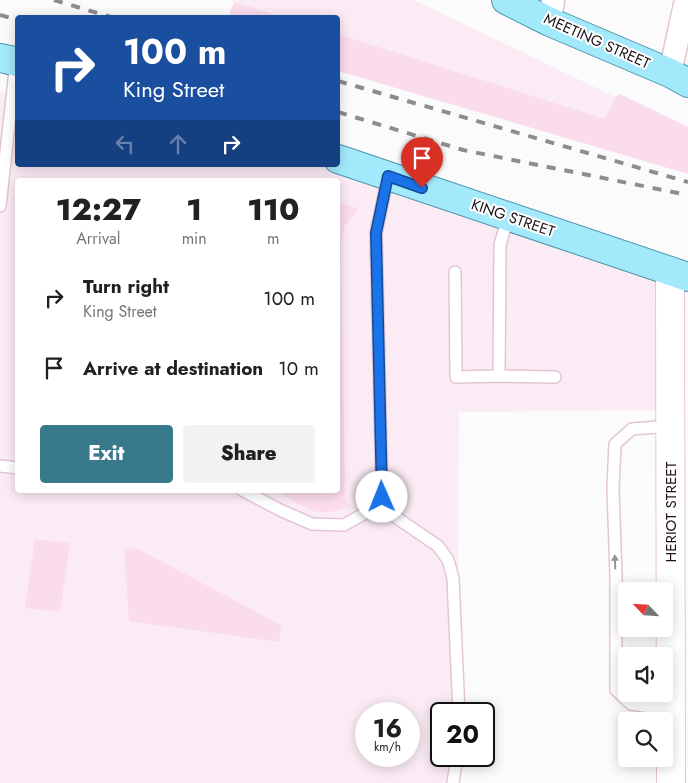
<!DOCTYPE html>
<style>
body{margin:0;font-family:Jost,sans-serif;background:#f2f2f2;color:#202124;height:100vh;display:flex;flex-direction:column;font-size:19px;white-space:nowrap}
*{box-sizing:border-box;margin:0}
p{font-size:16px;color:#757577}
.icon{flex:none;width:28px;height:28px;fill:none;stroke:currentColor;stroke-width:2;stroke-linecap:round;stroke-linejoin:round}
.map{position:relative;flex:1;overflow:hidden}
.panel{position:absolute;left:15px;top:178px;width:325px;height:315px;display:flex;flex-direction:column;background:#fff;border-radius:5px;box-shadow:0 2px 12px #0003}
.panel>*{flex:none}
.banner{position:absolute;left:15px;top:15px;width:325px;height:152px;border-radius:5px;box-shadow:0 2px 12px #0003;background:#1a4fa0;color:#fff;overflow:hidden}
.needle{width:32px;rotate:295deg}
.buttons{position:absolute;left:618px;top:582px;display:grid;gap:10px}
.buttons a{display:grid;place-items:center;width:55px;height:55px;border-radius:5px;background:#fff;box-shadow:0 2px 12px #0003;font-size:25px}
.speed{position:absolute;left:355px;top:702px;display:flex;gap:10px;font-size:25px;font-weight:700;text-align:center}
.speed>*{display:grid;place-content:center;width:65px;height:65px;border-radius:50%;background:#fff;box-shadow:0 2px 12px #0003;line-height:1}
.speed small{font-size:12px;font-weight:400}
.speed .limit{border:2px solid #111;border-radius:8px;background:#fff;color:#111}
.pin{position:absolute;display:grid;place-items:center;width:42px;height:42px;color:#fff;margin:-51px -21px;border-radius:50% 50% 50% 0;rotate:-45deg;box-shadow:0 0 5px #0007}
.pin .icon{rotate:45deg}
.me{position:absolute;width:55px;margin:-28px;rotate:359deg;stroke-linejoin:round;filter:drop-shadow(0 0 4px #0008)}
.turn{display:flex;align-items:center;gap:18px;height:105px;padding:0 25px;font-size:22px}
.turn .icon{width:65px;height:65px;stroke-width:2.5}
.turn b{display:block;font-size:35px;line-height:42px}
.lanes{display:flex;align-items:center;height:48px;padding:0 25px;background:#0003;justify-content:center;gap:25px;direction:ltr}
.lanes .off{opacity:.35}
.eta{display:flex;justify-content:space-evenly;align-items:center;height:85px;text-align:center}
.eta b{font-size:30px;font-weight:800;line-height:35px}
.primary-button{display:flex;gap:10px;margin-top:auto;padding:10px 25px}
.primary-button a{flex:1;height:58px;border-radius:5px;background:#387a8c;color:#fff;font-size:20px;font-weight:800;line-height:58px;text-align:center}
.primary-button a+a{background:#f2f2f2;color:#202124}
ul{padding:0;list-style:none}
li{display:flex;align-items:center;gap:15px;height:70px;padding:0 25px}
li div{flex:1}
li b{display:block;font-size:19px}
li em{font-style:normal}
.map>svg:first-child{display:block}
.built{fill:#fbebf4;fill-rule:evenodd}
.green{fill:#fadced}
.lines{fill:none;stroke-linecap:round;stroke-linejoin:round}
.lane-casing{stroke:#e3c5d7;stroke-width:14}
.street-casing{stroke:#e3c5d7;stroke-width:25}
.secondary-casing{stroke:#e3c5d7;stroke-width:30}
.primary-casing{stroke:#4c94ab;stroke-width:30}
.lane{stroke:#fff;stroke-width:11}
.street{stroke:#fff;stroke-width:22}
.secondary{stroke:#fff;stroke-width:28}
.primary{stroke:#a3e9fc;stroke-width:28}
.rail{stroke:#908b8e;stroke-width:4;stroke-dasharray:9 9;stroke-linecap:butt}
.oneway{fill:#999497}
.route-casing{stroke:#114b97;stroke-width:12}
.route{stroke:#1a73e8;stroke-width:9}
.labels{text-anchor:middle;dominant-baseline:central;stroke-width:4;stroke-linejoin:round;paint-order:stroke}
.street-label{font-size:15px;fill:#1c1218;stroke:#fff}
</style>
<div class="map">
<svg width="688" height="783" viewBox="0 0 688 783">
<rect width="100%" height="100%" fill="#fbfbfb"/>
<path class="built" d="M228,0H414L615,97L605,119L338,34V18L286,17Z
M17,62L18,165H338L670,275V410L459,412L457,714H441V756H457L456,783H0V92L12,95ZM18,180H338V490H18ZM366,714H409V756H366Z"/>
<path class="green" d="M234,2L284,17H228Z
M338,34L605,119L615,97L620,94L688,127V174L338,71Z
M338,202L357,208L354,216L348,221L344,227L341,245L345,498L350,506C325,515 317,516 294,501C288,498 282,494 277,490H338Z
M35,539L70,543L60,612L25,608Z
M124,548L138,549L281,625L279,642L129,621Z"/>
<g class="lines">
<defs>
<path id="lane" d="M0,206L16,62
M455,272L456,377L499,376L500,245L508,217
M499,376L555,377
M670,426L632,429L615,444L613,488L616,576V690L631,704L671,710
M0,466L18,468
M242,490L280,510L312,524L344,525L369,511L382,497L376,233L388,176
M382,497L397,518L438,546L448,560L453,578L459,714
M453,783L457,756"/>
<path id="street" d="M550,22L553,0
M670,73L686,0"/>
<path id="secondary" d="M670,271L671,783"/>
<path id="primary" d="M506,0L550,22L670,73L688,83
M0,58L18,62
M338,159L688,277"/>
</defs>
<use href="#lane" class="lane-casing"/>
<use href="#street" class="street-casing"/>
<use href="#secondary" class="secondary-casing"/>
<use href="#primary" class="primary-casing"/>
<use href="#lane" class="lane"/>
<use href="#street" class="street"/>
<use href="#secondary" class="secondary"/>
<use href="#primary" class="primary"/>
<path class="rail" d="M54,0L114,18
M0,15L18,20
M338,81L688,182
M338,112L463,150L688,195"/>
</g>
<defs><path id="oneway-solid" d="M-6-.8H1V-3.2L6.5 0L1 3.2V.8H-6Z" transform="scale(1.25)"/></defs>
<use class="oneway" href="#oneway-solid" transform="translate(615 562) rotate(-92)"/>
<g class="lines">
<defs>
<path id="route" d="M382,497L376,233L388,176L422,188"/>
</defs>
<use href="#route" class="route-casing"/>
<use href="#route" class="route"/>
</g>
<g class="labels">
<g class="street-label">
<text transform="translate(597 41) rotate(24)">MEETING STREET</text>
<text transform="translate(513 218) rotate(19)">KING STREET</text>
<text transform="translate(671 512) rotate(-90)">HERIOT STREET</text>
</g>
</g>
</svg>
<div class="buttons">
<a><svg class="needle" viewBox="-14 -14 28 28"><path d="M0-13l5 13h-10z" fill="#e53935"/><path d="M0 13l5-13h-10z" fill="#757577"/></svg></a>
<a><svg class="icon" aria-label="sound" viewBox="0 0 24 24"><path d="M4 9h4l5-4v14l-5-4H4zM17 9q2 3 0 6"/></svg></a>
<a><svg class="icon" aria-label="search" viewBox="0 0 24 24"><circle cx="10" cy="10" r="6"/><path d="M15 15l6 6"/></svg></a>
</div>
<div class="speed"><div>16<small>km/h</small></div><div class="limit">20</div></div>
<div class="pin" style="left:422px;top:188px;background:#d93025"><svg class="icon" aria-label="arrive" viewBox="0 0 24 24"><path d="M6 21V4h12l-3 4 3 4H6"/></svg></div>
<svg class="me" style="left:382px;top:497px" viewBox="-20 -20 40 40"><circle r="19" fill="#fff"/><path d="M0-13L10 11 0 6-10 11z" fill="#1a73e8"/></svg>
<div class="banner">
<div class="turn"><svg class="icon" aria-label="right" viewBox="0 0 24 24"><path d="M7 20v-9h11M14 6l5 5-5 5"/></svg><div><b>100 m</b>King Street</div></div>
<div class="lanes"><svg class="icon off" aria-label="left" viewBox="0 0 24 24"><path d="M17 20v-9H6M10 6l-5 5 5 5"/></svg><svg class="icon off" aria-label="ahead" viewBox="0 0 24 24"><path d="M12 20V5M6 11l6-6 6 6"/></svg><svg class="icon" aria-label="right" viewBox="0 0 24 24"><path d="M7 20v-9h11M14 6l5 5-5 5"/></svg></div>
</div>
<section class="panel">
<div class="eta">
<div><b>12:27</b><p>Arrival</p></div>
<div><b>1</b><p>min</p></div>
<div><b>110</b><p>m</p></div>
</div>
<ul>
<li><svg class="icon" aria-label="right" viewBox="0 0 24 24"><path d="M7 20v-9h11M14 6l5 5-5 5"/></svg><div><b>Turn right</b><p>King Street</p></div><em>100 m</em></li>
<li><svg class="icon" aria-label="arrive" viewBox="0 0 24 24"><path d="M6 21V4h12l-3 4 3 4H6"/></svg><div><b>Arrive at destination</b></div><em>10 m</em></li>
</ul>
<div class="primary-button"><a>Exit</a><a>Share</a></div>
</section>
</div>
